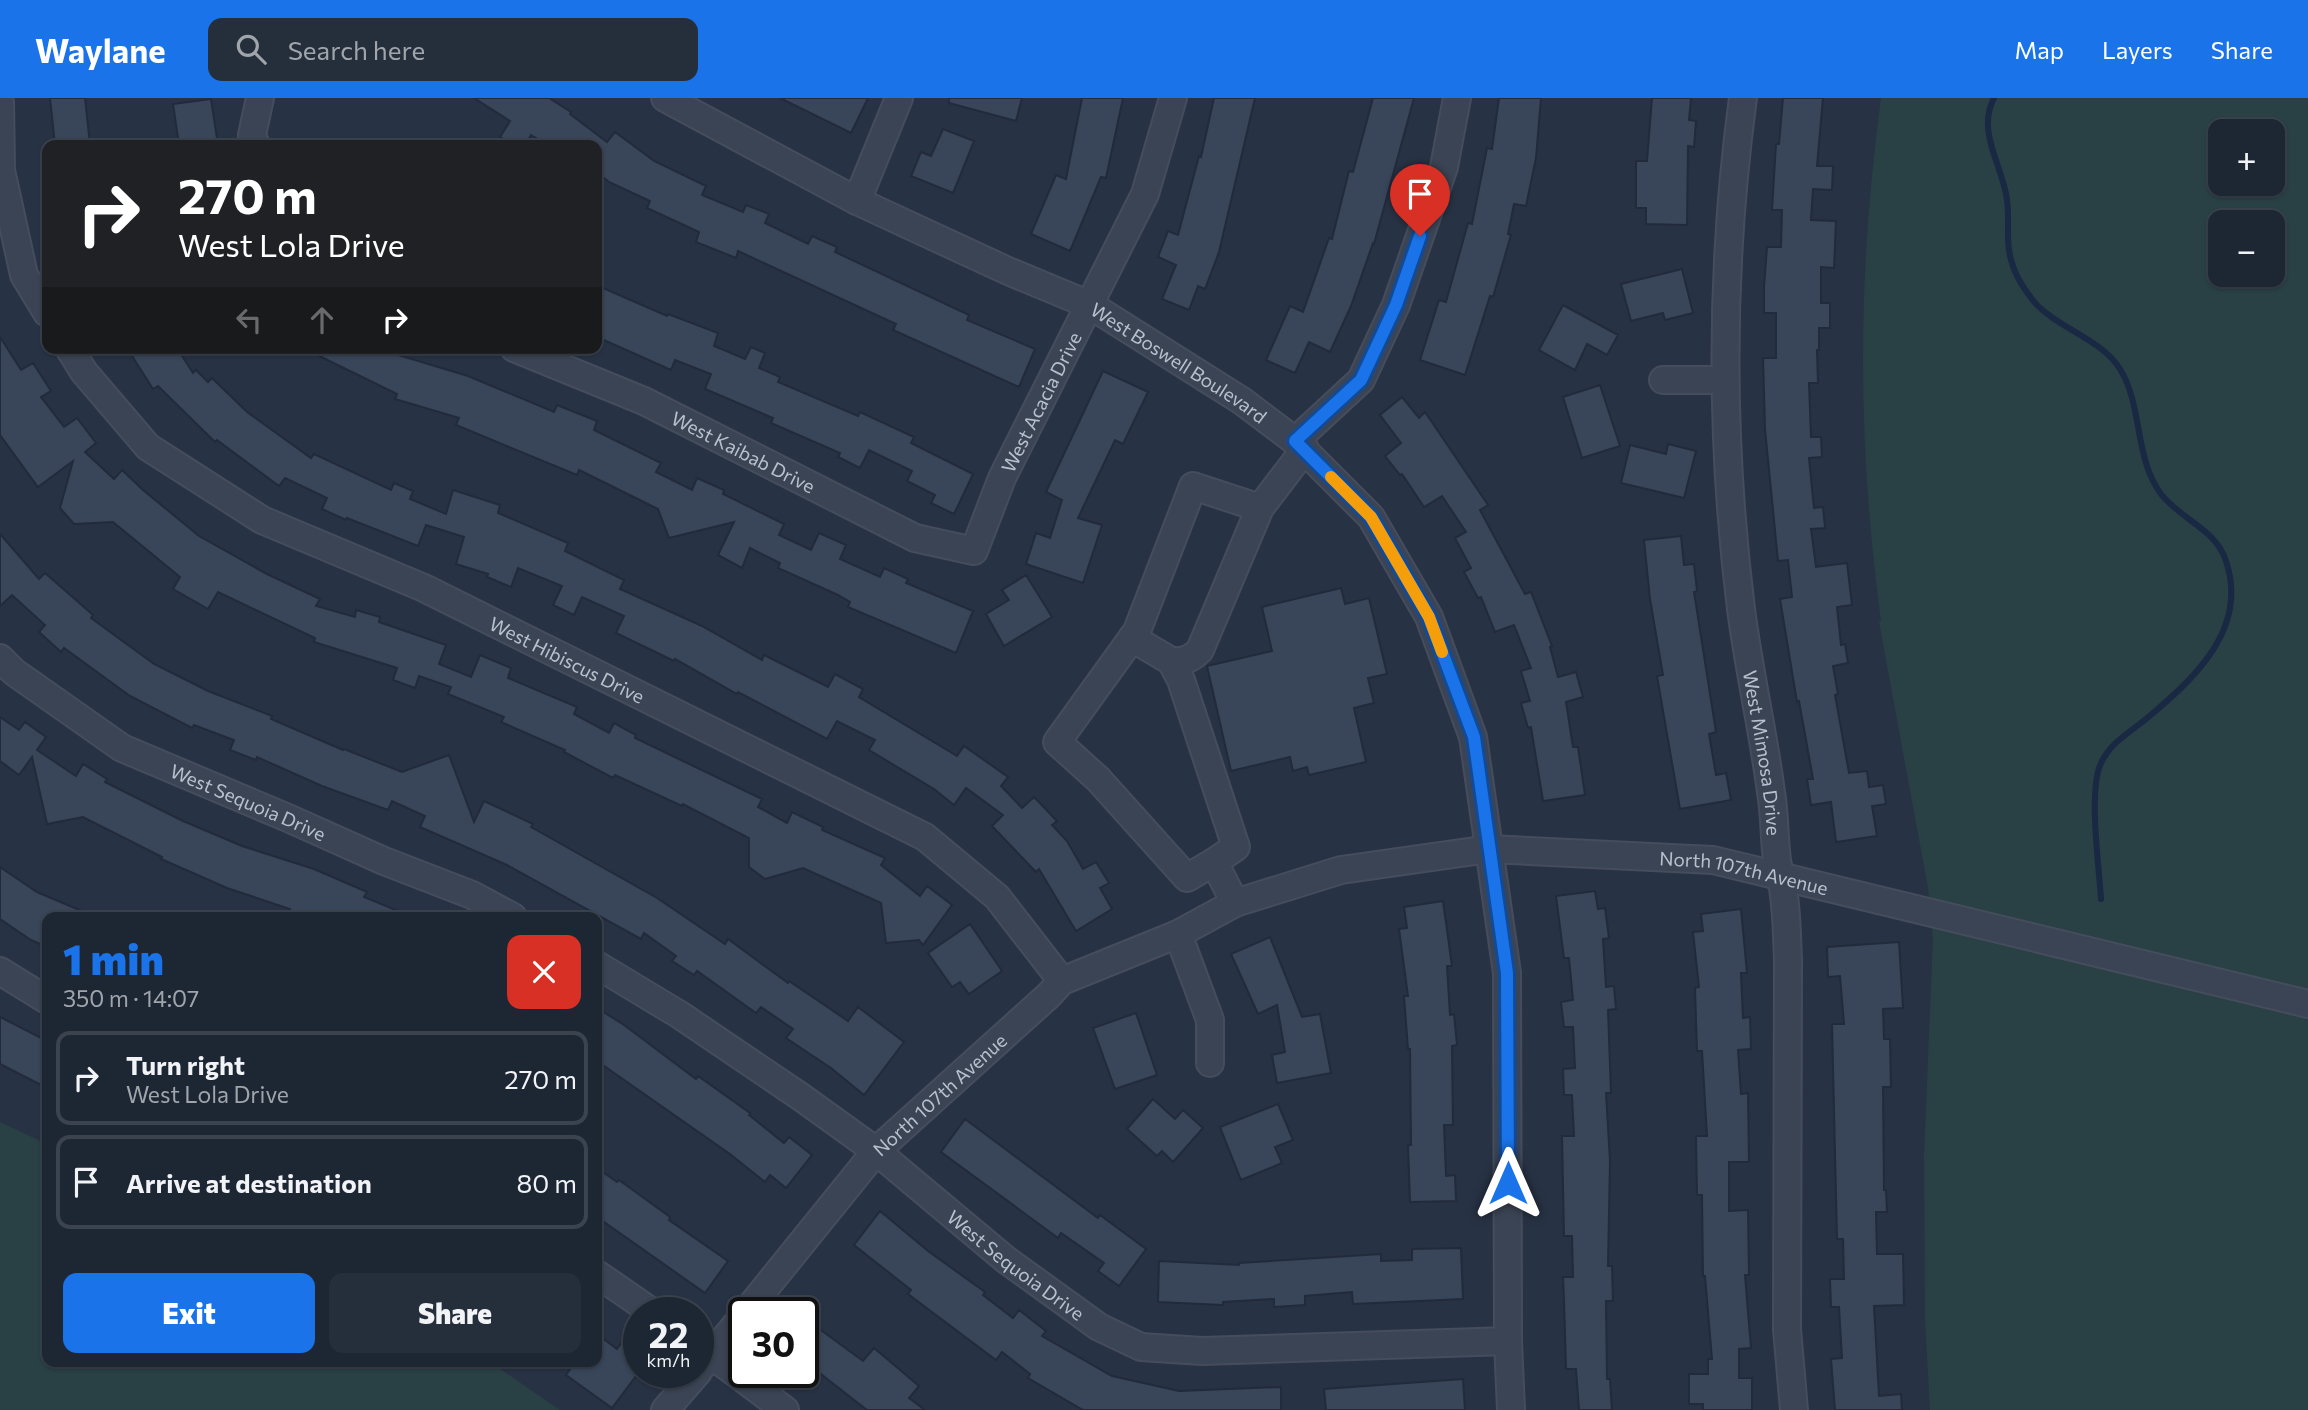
<!DOCTYPE html>
<meta charset="utf-8">
<style>
body{margin:0;font-family:Commissioner,sans-serif;background:#252e3b;color:#f1f3f6;height:100vh;display:flex;flex-direction:column;font-size:26px;white-space:nowrap}
*{box-sizing:border-box;margin:0}
p{font-size:23px;color:#a0a5ac}
.icon{flex:none;width:38px;height:38px;fill:none;stroke:currentColor;stroke-width:2;stroke-linecap:round;stroke-linejoin:round}
.map{position:relative;flex:1;overflow:hidden}
.details{position:absolute;left:42px;top:814px;width:560px;height:455px;display:flex;flex-direction:column;background:#1d2633;border-radius:14px;box-shadow:0 2px 5px #0004,0 0 0 2px #3b434e}
.details>*{flex:none}
.hud{position:absolute;left:42px;top:42px;width:560px;height:214px;border-radius:14px;box-shadow:0 2px 5px #0004,0 0 0 2px #3b434e;background:#202124;color:#fff;overflow:hidden}
.buttons{position:absolute;left:2208px;top:21px;display:grid;gap:14px}
.buttons a{display:grid;place-items:center;width:77px;height:77px;border-radius:14px;background:#1d2633;box-shadow:0 2px 5px #0004,0 0 0 2px #3b434e;font-size:35px}
.speed{position:absolute;left:623px;top:1199px;display:flex;gap:14px;font-size:35px;font-weight:700;text-align:center}
.speed>*{display:grid;place-content:center;width:91px;height:91px;border-radius:50%;background:#1d2633;box-shadow:0 2px 5px #0004,0 0 0 2px #3b434e;line-height:1}
.speed small{font-size:18px;font-weight:400}
.speed .limit{border:4px solid #111;border-radius:10px;background:#fff;color:#111}
.pin{position:absolute;display:grid;place-items:center;width:60px;height:60px;color:#fff;margin:-72px -30px;border-radius:50% 50% 50% 0;rotate:-45deg;box-shadow:0 0 7px #0007}
.pin .icon{rotate:45deg}
.me{position:absolute;width:77px;margin:-38px;rotate:0deg;stroke-linejoin:round;filter:drop-shadow(0 0 5px #0008)}
.turn{display:flex;align-items:center;gap:24px;height:147px;padding:0 21px;font-size:32px}
.turn .icon{width:91px;height:91px;stroke-width:2.5}
.turn b{display:block;font-size:49px;line-height:60px}
.lanes{display:flex;align-items:center;height:66px;padding:0 21px;background:#0003;justify-content:center;gap:35px;direction:ltr}
.lanes .off{opacity:.35}
.round{display:grid;place-items:center;flex:none;width:74px;height:74px;border-radius:14px;background:#252e3b}
.headline{display:flex;align-items:center;justify-content:space-between;height:119px;padding:0 21px}
h1{font-size:42px;font-weight:800;line-height:52px;color:#1a73e8}
.cta{display:flex;gap:14px;margin-top:auto;padding:14px 21px}
.cta a{flex:1;height:80px;border-radius:14px;background:#1a73e8;color:#fff;font-size:28px;font-weight:800;line-height:80px;text-align:center}
.cta a+a{background:#252e3b;color:#f1f3f6}
ul{padding:0;list-style:none}
li{display:flex;align-items:center;gap:21px;height:94px;margin:0 14px 10px;padding:0 7px;border:4px solid #3b434e;border-radius:14px}
li div{flex:1}
li b{display:block;font-size:26px}
li em{font-style:normal}
header{display:flex;align-items:center;gap:42px;box-sizing:border-box;height:98px;padding:0 35px;background:#1a73e8;color:#fff}
header strong{font-size:33px}
nav{display:flex;gap:38px;margin-inline-start:auto;font-size:24px}
.search{width:490px;height:63px;background:#252e3b;display:flex;align-items:center;gap:18px;box-sizing:border-box;padding:0 24px;border-radius:14px;color:#a0a5ac;font-size:26px}
.map>svg:first-child{display:block}
.green{fill:#294045;fill-rule:evenodd}
.lines{fill:none;stroke-linecap:round;stroke-linejoin:round}
.stream{stroke:#192843;stroke-width:6}
.building{fill:#39465a;stroke:#222b3b;stroke-width:2}
.minor-casing{stroke:#454d5d;stroke-width:30}
.minor{stroke:#3b4454;stroke-width:26}
.route-casing{stroke:#114b97;stroke-width:18}
.route{stroke:#1a73e8;stroke-width:12}
.slow{stroke:#f59e0b;stroke-width:12}
.labels{text-anchor:middle;dominant-baseline:central;stroke-width:7;stroke-linejoin:round;paint-order:stroke}
.street-label{font-size:19px;fill:#b9c0cd;stroke:#202939}
</style>
<header>
<strong>Waylane</strong>
<div class="search"><svg class="icon" aria-label="search" viewBox="0 0 24 24"><circle cx="10" cy="10" r="6"/><path d="M15 15l6 6"/></svg>Search here</div>
<nav><a>Map</a><a>Layers</a><a>Share</a></nav>
</header>
<div class="map">
<svg width="2308" height="1312" viewBox="0 0 2308 1312">
<rect width="100%" height="100%" fill="#273244"/>
<path class="green" d="M1881,0H2308V1312H1930L1925,1223L1924,1057L1933,840L1928,790L1879,524L1881,523C1857,344 1857,179 1881,0ZM2221,33H2273V86H2221ZM2221,124H2273V177H2221Z
M0,1024L47,1046V1264H490L560,1312H0Z"/>
<g class="lines">
<path class="stream" d="M1994,0C1976,34 2003,68 2007,102C2010,123 2005,145 2012,165C2016,180 2026,194 2036,206C2060,231 2101,241 2120,271C2143,308 2134,360 2161,396C2180,421 2216,431 2226,463C2249,531 2194,581 2146,621C2129,635 2111,644 2101,665C2088,693 2099,767 2101,801"/>
</g>
<path class="building" d="M50,0H85L90,47H55Z
M474,0H549L571,14L570,16L607,44L615,34L654,63L706,88L702,97L743,114L746,107L769,116L765,125L808,146L812,138L837,149L835,154L969,217L967,222L1035,251L1019,289L893,232L896,226L738,153L736,160L696,144L699,134L647,110L650,103L609,84L597,74V47H548L531,37L525,47H513L500,39L510,23Z
M780,0H868L851,35Z
M949,0H1022L1016,23L949,5Z
M1082,0H1123L1106,80L1101,79L1070,153L1031,136L1056,77L1066,81Z
M1214,0H1255L1219,154L1205,191L1198,188L1189,212L1162,201L1176,167L1158,159L1168,133L1178,137L1199,58L1201,59Z
M1373,0H1414L1374,146L1373,145L1351,208L1330,254L1309,244L1295,275L1266,262L1290,208L1303,214L1329,140L1332,141L1349,73L1353,74Z
M1499,0H1541L1536,60L1526,108L1514,106L1508,136L1511,137L1493,199L1490,198L1465,277L1420,262L1439,202L1446,204L1468,125L1472,126L1487,50L1492,51Z
M1652,0H1691L1689,22L1696,23L1694,49L1688,48L1687,127L1646,126V110H1636V63H1647Z
M1783,0H1823L1817,68H1833L1832,92L1813,91L1811,122L1836,123L1834,170L1821,169V205H1830V230H1819V252H1817L1818,285H1809L1811,339H1821L1822,359L1809,360L1814,410L1823,409L1825,430L1811,431L1816,469L1847,465L1852,507L1837,509L1841,547L1845,546L1848,565L1833,568L1838,596L1835,597L1849,675L1867,673L1869,689L1883,687L1886,706L1872,708L1877,738L1836,744L1831,704L1811,707L1807,681H1813L1799,603L1797,604L1780,501L1792,499L1788,462L1778,463L1765,331L1763,260H1776V215H1764V189L1767,149H1781L1782,112H1772L1776,46H1779Z
M211,1L218,47H179L173,6Z
M943,31L974,43L953,95L911,78L921,54L931,58Z
M1682,171L1693,215L1665,222L1663,215L1631,223L1621,186Z
M603,190L667,218L668,216L718,235L714,248L745,261L751,249L765,255L759,270L780,279L778,284L858,318L860,314L914,339L911,345L973,376L954,416L931,405L935,397L907,383L912,373L869,352L860,370L838,359L840,355L771,325L773,320L705,291L711,276L675,262L671,272L597,239V206Z
M1563,207L1618,237L1607,257L1587,246L1575,272L1539,252Z
M0,239L21,272L33,265L51,293L41,299L64,329L77,320L96,345L85,354L114,381L122,372L143,392L199,438L267,476L320,501L316,508L355,519L356,512L380,519L379,524L446,547L439,566L471,579L480,557L511,570L508,580L577,609L574,616L609,635L614,625L636,637L635,640L762,701L758,709L787,725L792,714L823,729L822,732L885,760L881,767L920,798L927,788L952,807L923,847L919,842L886,845L881,805L803,770L765,781L749,769V740L683,706L682,708L615,677L613,680L564,654L565,652L501,624L504,619L448,596L451,589L419,578L415,590L393,582L397,570L314,544L315,540L218,494L208,511L173,491L180,479L113,424L74,426L60,410L73,363L38,389L0,337Z
M127,250H177L193,275L196,272L208,284L212,280L247,314L311,360L314,356L391,392L394,385L413,393L410,401L446,416L453,392L500,407L498,415L568,445L565,453L624,482L620,491L702,528L762,562L764,557L828,589L835,576L863,591L859,599L957,658L964,648L1008,679L1001,688L1022,710L1034,699L1057,723L1052,727L1067,743L1083,771L1096,764L1109,785L1100,790L1112,811L1076,833L1039,771L1036,774L992,728L1003,717L966,690L954,707L934,691L869,652L875,642L837,623L827,641L738,594L737,596L675,561L674,563L616,535L624,518L582,499L574,517L553,507L562,488L518,470L511,489L487,479L488,476L456,466L464,439L426,427L418,448L347,420L346,422L322,411L327,400L285,380L279,388L217,342L215,344L158,288L153,291Z
M303,250H402L398,257L468,278L554,314L557,307L597,323L594,332L661,365L656,374L692,392L697,380L724,392L723,396L784,426L779,437L811,452L819,435L846,447L840,461L880,479L884,470L908,481L906,485L973,513L956,555L848,509L850,504L838,497L778,470L780,465L750,450L742,470L718,457L734,424L669,440L658,411L579,372L577,377L456,327L459,320L395,301L397,296Z
M1103,273L1148,294L1123,346L1115,342L1078,420L1102,427L1083,485L1026,466L1036,435L1050,440L1062,402L1046,394Z
M1600,287L1620,348L1582,360L1563,299Z
M1402,299L1419,320L1425,314L1488,407L1480,412L1525,496L1531,494L1552,548L1550,549L1558,579L1576,574L1583,599L1566,604L1573,649H1578L1585,697L1543,703L1531,629L1528,630L1521,605L1530,603L1521,573L1531,570L1514,527L1495,534L1481,499L1478,500L1464,474L1471,470L1455,440L1466,434L1442,398L1424,409L1402,376L1400,377L1385,358L1401,345L1380,317Z
M1668,346L1696,353L1684,400L1621,385L1630,347L1666,356Z
M0,436L39,481L45,475L93,517L91,520L154,566L208,593L272,618L271,621L343,652L344,651L402,674L449,657L474,724L484,703L533,726L531,729L657,800L725,846L728,841L788,885L789,883L848,923L858,909L904,944L864,997L831,970L786,940L793,931L761,909L756,915L697,873L694,877L672,863L676,858L644,835L641,841L507,767L420,729L425,718L392,703L388,712L322,688L257,659L256,662L230,652L234,642L194,627L192,630L130,598L64,550L61,554L39,534L45,527L12,497L0,508Z
M1681,438L1684,467L1694,466L1697,493L1694,494L1716,634L1709,636L1716,677L1726,675L1731,702L1680,711L1657,578L1663,577L1650,501L1644,442Z
M1026,477L1052,519L1004,548L986,516L1009,502L1002,492Z
M1341,490L1345,506L1369,500L1387,576L1368,580L1374,605L1354,610L1366,664L1309,677L1307,669L1293,673L1290,659L1231,673L1207,568L1272,553L1262,509Z
M0,619L19,632L25,624L46,639L37,652L76,678L83,666L107,681L105,684L183,723L242,748L314,771L367,794L364,799L413,819H304L289,813L290,811L227,790L161,761L162,759L83,719L47,726L32,659L19,677L0,663Z
M0,769L37,794L96,819H47V849L31,842L0,821Z
M1595,793L1598,811L1605,810L1609,840L1603,841L1606,889L1614,888L1616,911L1608,912L1611,995H1606L1610,1063L1608,1168H1612L1613,1203H1606L1607,1281H1610L1612,1312H1579L1576,1271H1566L1564,1203L1563,1179H1573L1572,1138H1564L1562,1038H1574L1572,997H1564L1563,971L1575,970L1573,929H1564L1561,904L1573,902L1569,860H1564L1556,798Z
M1443,803L1452,868H1447L1450,917L1454,916L1457,947L1452,948L1453,1027H1444L1446,1078L1455,1077L1456,1103L1410,1104L1408,1047H1411L1410,951H1408L1404,898H1408L1399,831L1407,830L1404,809Z
M1741,811L1747,875H1741L1743,920L1750,919L1751,951L1738,952L1741,996L1748,995L1749,1064H1729V1113L1748,1112L1749,1177H1745L1751,1250L1739,1251V1280H1752V1312H1703V1306H1689V1276H1708V1261H1712L1705,1178H1703L1702,1097H1697L1696,1038H1707L1702,953H1697L1695,890L1699,889L1693,834L1703,833L1701,816Z
M970,826L1002,873L969,896L960,884L952,889L928,855Z
M1270,839L1302,919L1320,916L1331,975L1277,985L1272,957L1285,954L1277,907L1258,916L1231,856Z
M1899,844L1903,910L1883,911L1884,941H1890L1891,989H1883L1884,1092H1886L1887,1114H1876L1877,1156H1903L1904,1207L1874,1208L1879,1298L1901,1296L1902,1312H1835L1831,1261L1842,1260L1839,1209H1831L1830,1181H1844L1843,1141H1837L1832,926H1844L1840,878L1828,879L1827,849Z
M597,910L624,927L696,981L698,978L750,1015L749,1017L784,1045L789,1039L812,1057L786,1090L770,1077L765,1084L730,1056L597,963Z
M1136,915L1157,977L1115,991L1093,930Z
M0,919L47,943V990L0,966Z
M1153,1001L1175,1021L1183,1012L1203,1030L1173,1064L1162,1053L1157,1058L1127,1031Z
M1278,1006L1293,1042L1275,1049L1282,1065L1241,1082L1220,1029Z
M965,1021L1098,1120L1100,1117L1146,1151L1119,1188L1098,1173L1104,1165L1061,1135L1058,1140L941,1054Z
M597,1070L617,1084L619,1082L670,1119L669,1122L728,1163L705,1195L597,1119Z
M880,1113L928,1153L985,1194L983,1197L1013,1220L1019,1212L1046,1233L1042,1238L1112,1278L1179,1293L1281,1289V1312H1083L1028,1280L1030,1276L1002,1254L996,1262L908,1196L911,1192L854,1147Z
M1461,1150L1463,1201L1353,1206L1352,1194L1305,1198V1207L1274,1209V1201L1223,1204V1207L1158,1204L1159,1163L1239,1167V1165L1381,1156V1163L1412,1162V1151Z
M803,1219L863,1263L874,1250L919,1288L909,1300L925,1312H867L803,1262Z
M597,1236L617,1251L624,1241L639,1252V1274L612,1310L566,1277L575,1264H597Z
M1463,1281L1465,1312H1326L1324,1291Z"/>
<g class="lines">
<defs>
<g id="minor">
<path id="s1" d="M665,0L857,103L1008,173L1090,207L1242,303L1295,343L1371,419L1429,519L1473,639L1507,875L1508,1243L1511,1312"/>
<path id="s2" d="M1743,0C1720,170 1720,341 1741,511C1749,573 1763,633 1771,694C1775,717 1774,740 1777,762C1779,775 1783,786 1784,798C1787,819 1787,841 1788,862L1787,1231L1794,1312"/>
<path d="M0,4L1,72L24,177L47,215"/>
<path d="M256,47L252,37L260,0"/>
<path d="M857,103L899,0"/>
<path id="s3" d="M69,250L84,274L148,349L262,422L424,490L925,739L997,799L1062,883"/>
<path id="s4" d="M514,250L644,303L915,440L974,453L1002,380L1145,96L1173,0"/>
<path d="M1663,282H1725"/>
<path d="M1295,343L1361,282L1396,207L1444,69L1457,0"/>
<path d="M1132,540L1171,563L1181,582L1236,749L1214,764"/>
<path id="s5" d="M0,560L14,574L122,650L288,720L384,763L472,797L513,819"/>
<path d="M1171,563C1184,564 1191,561 1200,552L1260,410L1305,351"/>
<path d="M1235,805L1214,764L1187,780L1098,681L1057,644L1137,533L1193,388L1260,410"/>
<path d="M1178,836L1210,922V965"/>
<path id="s6" d="M597,867L680,917L801,999L876,1053L1005,1161L1099,1229L1141,1249L1202,1253L1508,1243"/>
<path d="M0,873L47,902"/>
<path d="M597,1176L652,1214"/>
<path id="s7" d="M746,1214L876,1053L1048,898L1062,883L1178,836L1235,805L1341,772L1489,751L1713,762L2308,906"/>
<path d="M698,1247L785,1312"/>
<path d="M698,1273L744,1217"/>
<path d="M665,1312L698,1274"/>
</g>
</defs>
<use href="#minor" class="minor-casing"/>
<use href="#minor" class="minor"/>
</g>
<g class="lines">
<defs>
<path id="route" d="M1420,138L1396,207L1361,282L1295,343L1371,419L1429,519L1474,639L1507,875L1508,1085"/>
</defs>
<use href="#route" class="route-casing"/>
<use href="#route" class="route"/>
<path class="slow" d="M1331,379L1371,419L1429,519L1442,554"/>
</g>
<g class="labels">
<g class="street-label">
<text stroke="none"><textPath href="#s1" startOffset="579">West Boswell Boulevard</textPath></text>
<text stroke="none"><textPath href="#s4" startOffset="668">West Acacia Drive</textPath></text>
<text stroke="none"><textPath href="#s4" startOffset="252">West Kaibab Drive</textPath></text>
<text stroke="none"><textPath href="#s3" startOffset="598">West Hibiscus Drive</textPath></text>
<text stroke="none"><textPath href="#s2" startOffset="658">West Mimosa Drive</textPath></text>
<text stroke="none"><textPath href="#s5" startOffset="289">West Sequoia Drive</textPath></text>
<text stroke="none"><textPath href="#s7" startOffset="1166">North 107th Avenue</textPath></text>
<text stroke="none"><textPath href="#s7" startOffset="292">North 107th Avenue</textPath></text>
<text stroke="none"><textPath href="#s6" startOffset="516">West Sequoia Drive</textPath></text>
</g>
</g>
</svg>
<div class="buttons">
<a>+</a>
<a>−</a>
</div>
<div class="speed"><div>22<small>km/h</small></div><div class="limit">30</div></div>
<div class="pin" style="left:1420px;top:138px;background:#d93025"><svg class="icon" aria-label="arrive" viewBox="0 0 24 24"><path d="M6 21V4h12l-3 4 3 4H6"/></svg></div>
<svg class="me" style="left:1508px;top:1085px" viewBox="-20 -20 40 40"><path d="M0-17L14 15 0 8-14 15z" fill="#1a73e8" stroke="#fff" stroke-width="4"/></svg>
<div class="hud">
<div class="turn"><svg class="icon" aria-label="right" viewBox="0 0 24 24"><path d="M7 20v-9h11M14 6l5 5-5 5"/></svg><div><b>270 m</b>West Lola Drive</div></div>
<div class="lanes"><svg class="icon off" aria-label="left" viewBox="0 0 24 24"><path d="M17 20v-9H6M10 6l-5 5 5 5"/></svg><svg class="icon off" aria-label="ahead" viewBox="0 0 24 24"><path d="M12 20V5M6 11l6-6 6 6"/></svg><svg class="icon" aria-label="right" viewBox="0 0 24 24"><path d="M7 20v-9h11M14 6l5 5-5 5"/></svg></div>
</div>
<section class="details">
<div class="headline"><div><h1>1 min</h1><p>350 m · 14:07</p></div><a class="round" style="background:#d93025;color:#fff"><svg class="icon" aria-label="close" viewBox="0 0 24 24"><path d="M6 6l12 12M18 6L6 18"/></svg></a></div>
<ul>
<li><svg class="icon" aria-label="right" viewBox="0 0 24 24"><path d="M7 20v-9h11M14 6l5 5-5 5"/></svg><div><b>Turn right</b><p>West Lola Drive</p></div><em>270 m</em></li>
<li><svg class="icon" aria-label="arrive" viewBox="0 0 24 24"><path d="M6 21V4h12l-3 4 3 4H6"/></svg><div><b>Arrive at destination</b></div><em>80 m</em></li>
</ul>
<div class="cta"><a>Exit</a><a>Share</a></div>
</section>
</div>
